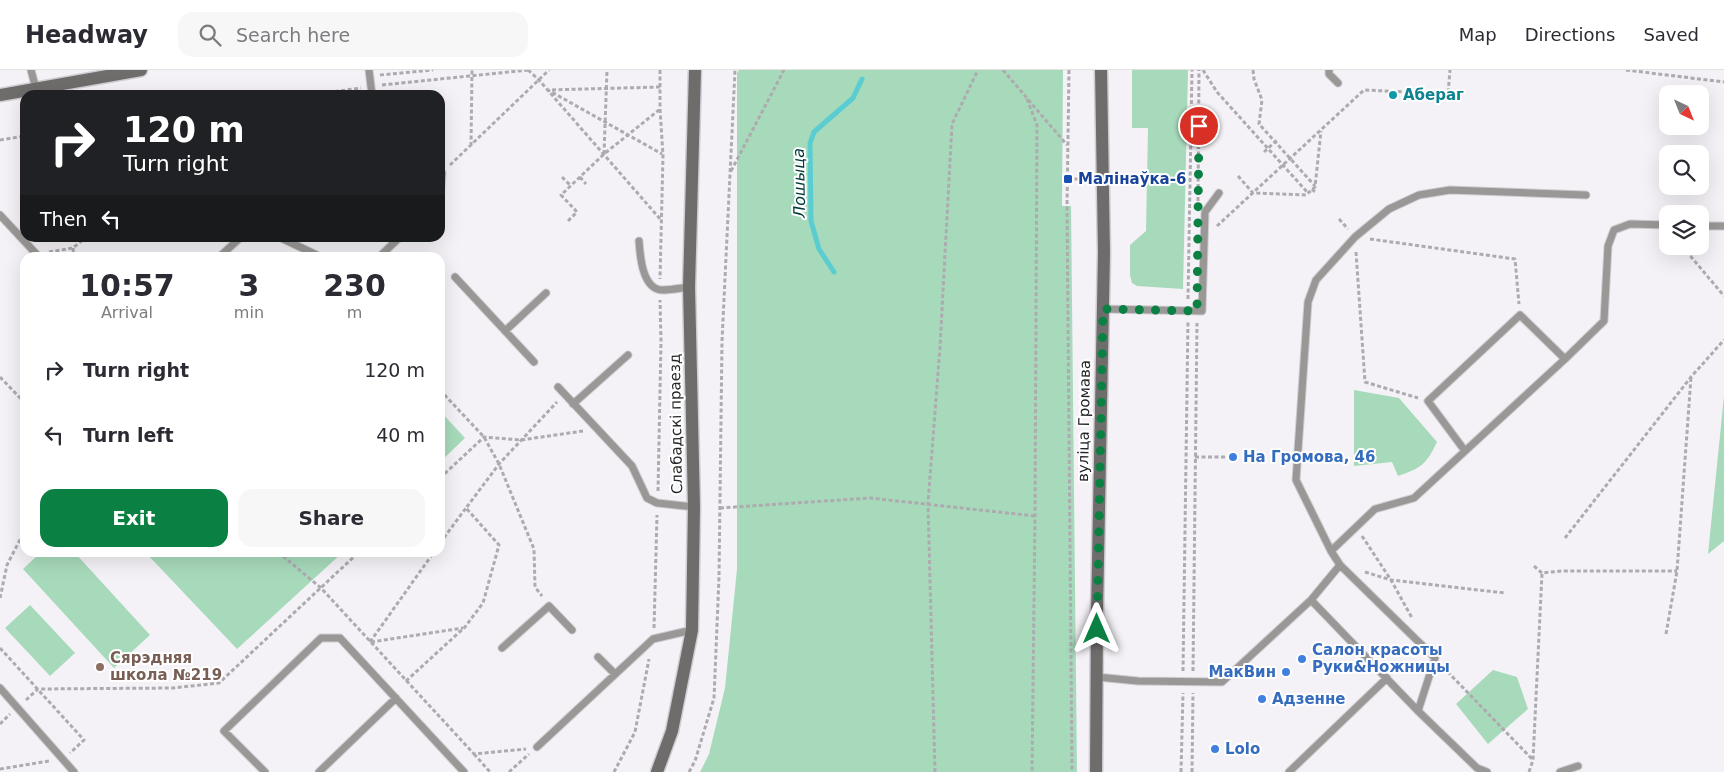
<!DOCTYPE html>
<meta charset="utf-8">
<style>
body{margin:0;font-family:"DejaVu Sans",sans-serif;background:#f7f7f7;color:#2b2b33;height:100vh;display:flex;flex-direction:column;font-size:19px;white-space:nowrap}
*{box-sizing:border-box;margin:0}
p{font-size:16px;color:#7c7c81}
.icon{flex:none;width:28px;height:28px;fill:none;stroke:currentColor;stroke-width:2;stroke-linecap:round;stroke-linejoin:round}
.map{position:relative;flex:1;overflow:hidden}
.side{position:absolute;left:20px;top:182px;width:425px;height:305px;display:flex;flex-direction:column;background:#fff;border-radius:15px;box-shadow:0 5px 20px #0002}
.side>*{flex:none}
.hud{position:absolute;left:20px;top:20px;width:425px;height:152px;border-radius:15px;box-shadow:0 5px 20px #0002;background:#202124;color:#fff;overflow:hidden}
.needle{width:32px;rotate:137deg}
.controls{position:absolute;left:1659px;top:15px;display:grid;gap:10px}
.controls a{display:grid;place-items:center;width:50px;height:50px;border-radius:10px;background:#fff;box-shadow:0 5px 20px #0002;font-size:25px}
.pin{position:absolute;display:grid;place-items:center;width:42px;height:42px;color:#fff;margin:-21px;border:2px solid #fff;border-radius:50%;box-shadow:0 1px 5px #0007}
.me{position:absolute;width:55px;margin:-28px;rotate:0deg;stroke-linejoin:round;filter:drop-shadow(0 0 4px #0008)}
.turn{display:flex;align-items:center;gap:18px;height:105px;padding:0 20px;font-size:22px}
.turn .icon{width:65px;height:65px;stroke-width:2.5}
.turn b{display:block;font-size:35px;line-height:42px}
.then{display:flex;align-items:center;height:48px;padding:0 20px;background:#0003;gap:10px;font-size:19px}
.eta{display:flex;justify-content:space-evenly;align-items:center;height:85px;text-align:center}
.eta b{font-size:30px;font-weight:800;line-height:35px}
.cta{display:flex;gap:10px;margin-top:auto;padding:10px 20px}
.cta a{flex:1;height:58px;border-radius:15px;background:#0b8043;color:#fff;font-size:20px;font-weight:800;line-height:58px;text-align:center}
.cta a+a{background:#f7f7f7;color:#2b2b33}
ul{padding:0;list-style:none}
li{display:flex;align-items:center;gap:15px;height:65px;padding:0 20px}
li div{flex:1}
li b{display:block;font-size:19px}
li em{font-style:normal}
header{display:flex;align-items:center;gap:30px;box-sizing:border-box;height:70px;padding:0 25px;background:#fff;border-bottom:1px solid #e1e1e2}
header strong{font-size:24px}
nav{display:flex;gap:28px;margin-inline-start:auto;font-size:18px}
.search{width:350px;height:45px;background:#f7f7f7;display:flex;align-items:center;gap:12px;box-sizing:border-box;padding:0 18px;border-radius:15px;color:#7c7c81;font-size:19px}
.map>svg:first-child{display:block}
.green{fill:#a7dabb}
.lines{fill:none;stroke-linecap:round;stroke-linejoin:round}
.stream{stroke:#5bcdd0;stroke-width:5}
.lane-casing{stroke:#cfcdd1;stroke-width:9}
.secondary-casing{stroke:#cfcdd1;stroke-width:15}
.path{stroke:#adabaf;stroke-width:3;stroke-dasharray:4 2.5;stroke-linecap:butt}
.lane{stroke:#999897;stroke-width:7}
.secondary{stroke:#6f6d6c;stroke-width:12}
.route{stroke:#0b8043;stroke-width:9;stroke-dasharray:0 16.2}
.culture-dot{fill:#0f9aa8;stroke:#fff;stroke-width:2}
.transit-dot{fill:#1a4fb4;stroke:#fff;stroke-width:2}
.shop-dot{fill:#3f7fe0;stroke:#fff;stroke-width:2}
.education-dot{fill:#8d6e63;stroke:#fff;stroke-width:2}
.labels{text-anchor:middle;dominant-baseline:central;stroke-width:4;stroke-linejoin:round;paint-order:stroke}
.culture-label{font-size:15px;font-weight:bold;fill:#0d838f;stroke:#fff;text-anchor:start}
.transit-label{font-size:15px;font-weight:bold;fill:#164399;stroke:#fff;text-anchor:start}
.street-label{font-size:15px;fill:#252426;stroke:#fff}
.shop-label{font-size:15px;font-weight:bold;fill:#366cbe;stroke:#fff;text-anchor:start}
.education-label{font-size:15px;font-weight:bold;fill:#785e54;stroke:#fff;text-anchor:start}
.water-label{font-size:16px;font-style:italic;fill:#013a3b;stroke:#fff}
</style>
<header>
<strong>Headway</strong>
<div class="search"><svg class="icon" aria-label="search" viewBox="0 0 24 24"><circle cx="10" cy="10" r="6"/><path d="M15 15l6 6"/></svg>Search here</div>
<nav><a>Map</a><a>Directions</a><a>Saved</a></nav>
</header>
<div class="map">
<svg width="1724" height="702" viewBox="0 0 1724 702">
<rect width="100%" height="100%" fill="#f4f2f6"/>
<path class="green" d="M739,0H1063L1062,136H1071L1077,702H700L709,684L725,618L737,499V3Z
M1132,0H1188L1183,219L1137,216L1132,213L1130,205V175L1146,161L1148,58H1132Z
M1354,320L1399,328L1437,372C1426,395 1421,398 1398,406L1392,392L1354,396Z
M1724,326V471L1708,484Z
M440,341L465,368L440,392Z
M41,482L75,483L150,565L114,598L23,499Z
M146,483H342L237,579Z
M30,535L75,583L50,606L5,558Z
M1493,600L1517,607L1528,639L1488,674L1456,634Z"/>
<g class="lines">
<path class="stream" d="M834,202L819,179L811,151L810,73L814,62L853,28L862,9"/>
<defs>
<path id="lane" d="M31,0L36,19
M369,0L372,25
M1329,0V4L1338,13
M440,101L442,103L440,128
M0,145L40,188
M1700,156H1724
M281,168L323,188
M639,171C640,185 642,219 662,220C671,220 681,218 689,217
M218,188L240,168
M378,188L399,168
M455,207L534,292
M1103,239L1202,241L1205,142L1219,123
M505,261L546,223
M558,317L632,396L647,428L657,433L694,437
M573,334L628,285
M1465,381L1428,331L1520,245L1565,289
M1331,481L1375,439L1414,428L1565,289L1604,251L1608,176L1614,160L1630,154L1668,155
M1311,530L1418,641
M502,578L549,536L572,560
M598,587L615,604
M1097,607L1138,611L1222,612L1311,530L1340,495
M0,618L74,702
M537,677L653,569L692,560
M265,702L224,661L321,568H340L464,702
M319,702L396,628
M1289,702L1387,608
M1487,702L1477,698L1418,641L1435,588L1340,495L1331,481L1296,410L1308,232L1316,210L1355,167L1389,139L1419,125L1450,120L1586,125
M1560,702L1578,696"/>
<path id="secondary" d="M0,25L141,0
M657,702L672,661L692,560L694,437L689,217L695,0
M1096,702L1097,543L1104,183L1101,0"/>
</defs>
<use href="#lane" class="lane-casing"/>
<use href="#secondary" class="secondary-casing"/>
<path class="path" d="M528,0L538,9L661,150
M660,0V39L663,85L660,209
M1003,0L1067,75
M1069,0L1067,136L1072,702
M1203,0L1217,22L1308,123
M1253,0L1254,9L1262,30L1259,54L1315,116
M1626,0L1724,12
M380,5L433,0
M382,15L528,0
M660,17L548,20L662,84
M309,25L361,18
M1027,29L1037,55L1035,446L1032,702
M0,70L25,66
M471,76L472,0
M1264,82L1277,70
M604,84L607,0
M450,95L549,0
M731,101L784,0
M1238,106L1253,123L1306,125L1315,117L1321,61
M562,107L571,116
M580,107L586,114
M1068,109H1089
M1312,119L1316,123
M1198,131L1199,0
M1339,149L1348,159
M568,151L577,142L561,125L604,84L659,40
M1217,156L1364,20L1448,24L1450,0
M1370,169L1515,189L1519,234
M1682,176L1724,226
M73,178L74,188
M49,182L73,178L85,168
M1356,182L1365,312L1418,328
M1188,229L1192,0
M0,307L25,333
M440,320L484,367L499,394L534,479L535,517L542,526
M1195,387H1227
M440,408L484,367L521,370L583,361
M658,421L661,271L660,230
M720,438L870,428L1035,446
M1362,466L1391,510L1412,548
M1565,468L1691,307L1724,270
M440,473L466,438
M278,482L321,518L474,684L526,679
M1534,496L1542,503L1562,501H1677
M1365,502L1391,510L1505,523
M0,528L7,495L25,460
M654,558L657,445
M1666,564L1677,501L1691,307
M370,572L434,482
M371,572L463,558
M0,578L84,670L70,683
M1443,597L1533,690
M1183,601L1188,250
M1193,601L1197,253
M406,611L465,557L483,533L499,475L466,438L499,394L557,332
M26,630L38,619L173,618L219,613L359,482
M0,654L10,644
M474,684L490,702
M0,699L49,691
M509,702L529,684
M614,702L635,662L649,589
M689,702L695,691L714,628L719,507L722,271L735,0
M935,702L928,433L940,277L952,54L978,0
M1181,702L1183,623
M1192,702L1193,623
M1529,702L1533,690L1542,503"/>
<use href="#lane" class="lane"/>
<use href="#secondary" class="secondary"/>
</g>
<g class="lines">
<path class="route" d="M1097,559L1103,239L1197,241L1199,56"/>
</g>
<circle class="culture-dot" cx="1393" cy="25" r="5"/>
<rect class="transit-dot" x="1063" y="104" width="10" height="10" rx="2.5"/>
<g class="shop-dot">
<circle cx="1233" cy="387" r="5"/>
<circle cx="1302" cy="589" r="5"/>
<circle cx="1286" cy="602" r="5"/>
<circle cx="1262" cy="629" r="5"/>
<circle cx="1215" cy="679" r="5"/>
</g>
<circle class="education-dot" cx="100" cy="597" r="5"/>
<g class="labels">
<g class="culture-label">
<text x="1403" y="25">Абераг</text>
</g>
<g class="transit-label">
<text x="1078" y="109">Малінаўка-6</text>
</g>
<g class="street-label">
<text transform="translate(1084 351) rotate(-89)">вуліца Громава</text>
<text transform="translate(676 354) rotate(-91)">Слабадскі праезд</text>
</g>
<g class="shop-label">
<text x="1243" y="387">На Громова, 46</text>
<text x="1312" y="580">Салон красоты<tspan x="1312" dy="17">Руки&amp;Ножницы</tspan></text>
<text x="1276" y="602" text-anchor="end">МакВин</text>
<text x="1272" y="629">Адзенне</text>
<text x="1225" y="679">Lolo</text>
</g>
<g class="education-label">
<text x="110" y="588">Сярэдняя<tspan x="110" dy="17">школа №219</tspan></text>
</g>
<g class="water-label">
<text transform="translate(799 113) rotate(-91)">Лошыца</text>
</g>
</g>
</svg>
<div class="controls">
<a><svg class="needle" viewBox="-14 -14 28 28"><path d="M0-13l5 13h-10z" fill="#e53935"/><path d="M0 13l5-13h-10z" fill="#7c7c81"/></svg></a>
<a><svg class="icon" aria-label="search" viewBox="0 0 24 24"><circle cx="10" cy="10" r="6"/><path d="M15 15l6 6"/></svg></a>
<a><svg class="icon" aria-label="layers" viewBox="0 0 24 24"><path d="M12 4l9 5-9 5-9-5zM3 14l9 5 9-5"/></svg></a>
</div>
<div class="pin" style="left:1199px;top:56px;background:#d93025"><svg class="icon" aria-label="arrive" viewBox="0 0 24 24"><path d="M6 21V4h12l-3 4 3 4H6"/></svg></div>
<svg class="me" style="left:1097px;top:559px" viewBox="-20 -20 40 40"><path d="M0-17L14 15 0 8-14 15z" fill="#0b8043" stroke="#fff" stroke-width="4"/></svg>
<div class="hud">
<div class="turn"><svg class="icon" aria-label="right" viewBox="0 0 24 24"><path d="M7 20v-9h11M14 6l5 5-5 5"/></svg><div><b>120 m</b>Turn right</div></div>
<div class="then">Then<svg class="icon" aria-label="left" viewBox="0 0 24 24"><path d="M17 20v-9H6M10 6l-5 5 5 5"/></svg></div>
</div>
<section class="side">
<div class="eta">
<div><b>10:57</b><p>Arrival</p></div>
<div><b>3</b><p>min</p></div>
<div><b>230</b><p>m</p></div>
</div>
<ul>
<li><svg class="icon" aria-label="right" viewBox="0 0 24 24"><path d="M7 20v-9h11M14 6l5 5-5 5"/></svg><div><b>Turn right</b></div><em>120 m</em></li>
<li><svg class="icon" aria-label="left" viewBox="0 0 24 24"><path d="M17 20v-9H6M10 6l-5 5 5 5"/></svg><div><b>Turn left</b></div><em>40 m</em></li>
</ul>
<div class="cta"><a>Exit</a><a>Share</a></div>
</section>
</div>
